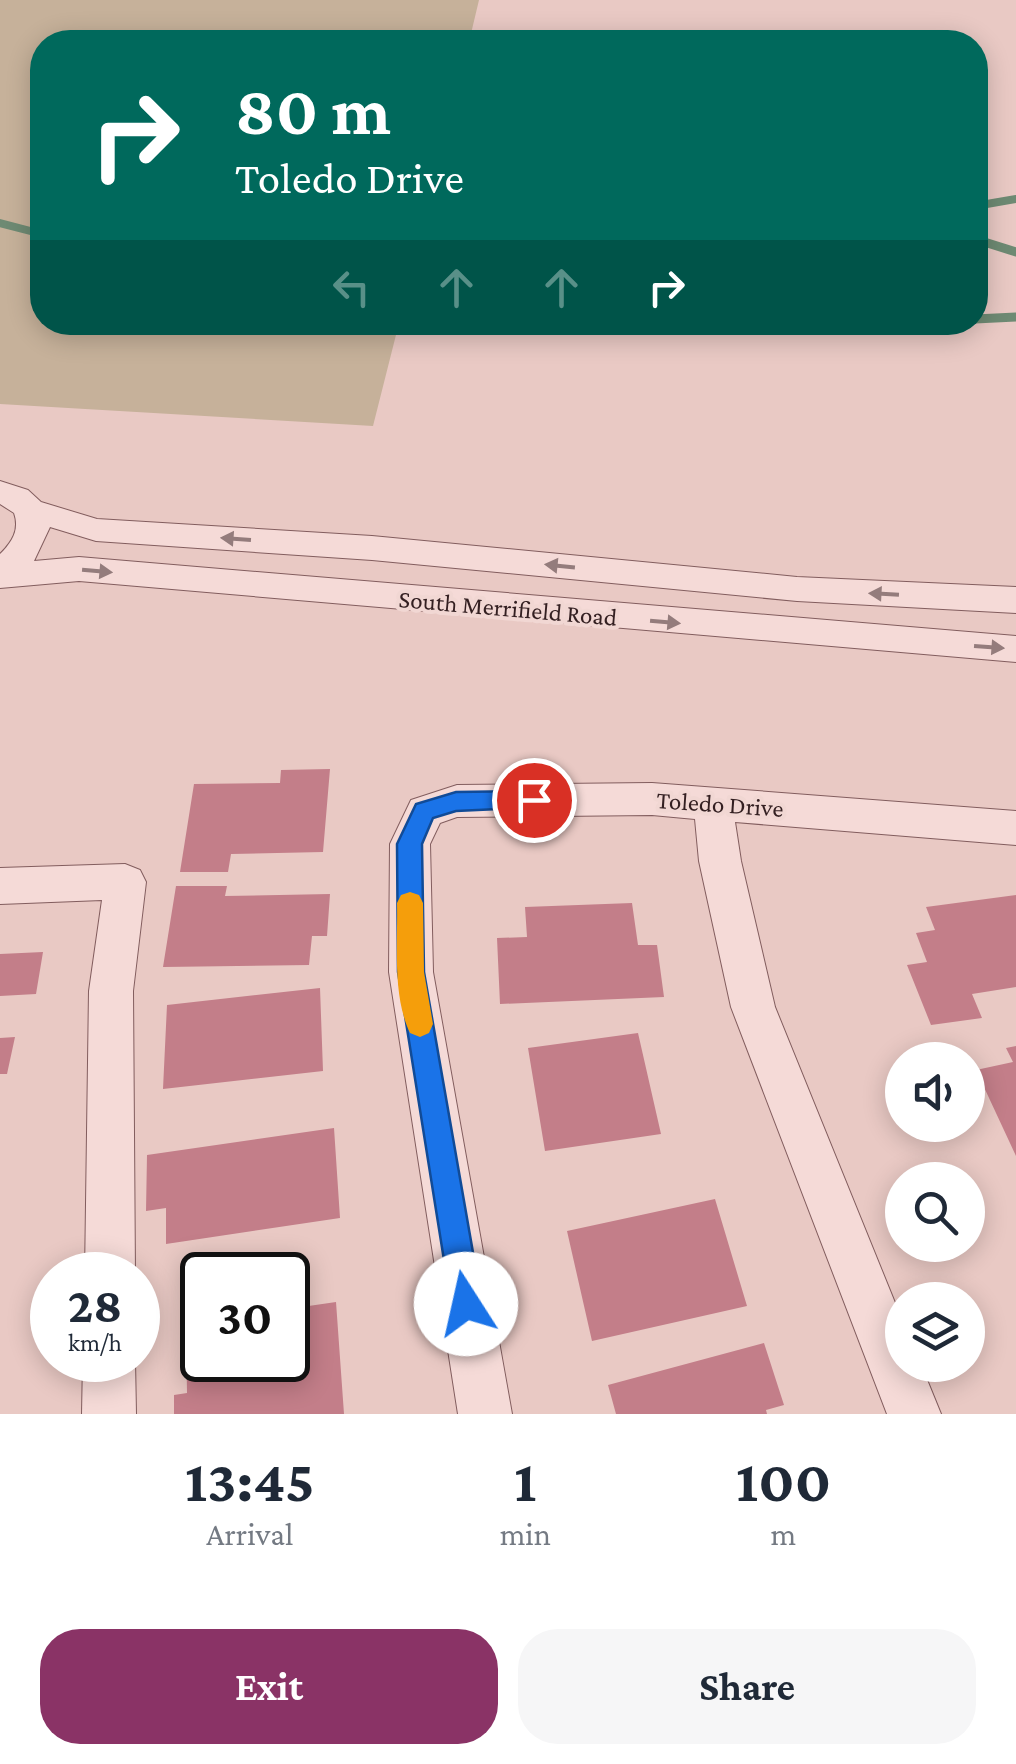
<!DOCTYPE html>
<style>
body{margin:0;font-family:"Crimson Pro",serif;background:#f6f6f7;color:#1f2937;height:100vh;display:flex;flex-direction:column;font-size:38px;white-space:nowrap}
*{box-sizing:border-box;margin:0}
p{font-size:32px;color:#747a83}
.icon{flex:none;width:55px;height:55px;fill:none;stroke:currentColor;stroke-width:2;stroke-linecap:round;stroke-linejoin:round}
.map{position:relative;height:1414px;overflow:hidden}
.drawer{display:flex;flex-direction:column;background:#fff;flex:1}
.drawer>*{flex:none}
.hud{position:absolute;left:30px;top:30px;width:958px;height:305px;border-radius:40px;box-shadow:0 5px 25px #0003;background:#00695c;color:#fff;overflow:hidden}
.controls{position:absolute;left:885px;top:1042px;display:grid;gap:20px}
.controls a{display:grid;place-items:center;width:100px;height:100px;border-radius:50%;background:#fff;box-shadow:0 5px 25px #0003;font-size:50px}
.speed{position:absolute;left:30px;top:1252px;display:flex;gap:20px;font-size:50px;font-weight:700;text-align:center}
.speed>*{display:grid;place-content:center;width:130px;height:130px;border-radius:50%;background:#fff;box-shadow:0 5px 25px #0003;line-height:1}
.speed small{font-size:25px;font-weight:400}
.speed .limit{border:5px solid #111;border-radius:15px;background:#fff;color:#111}
.pin{position:absolute;display:grid;place-items:center;width:85px;height:85px;color:#fff;margin:-42px;border:5px solid #fff;border-radius:50%;box-shadow:0 2px 10px #0007}
.me{position:absolute;width:110px;margin:-55px;rotate:350deg;stroke-linejoin:round;filter:drop-shadow(0 0 8px #0008)}
.turn{display:flex;align-items:center;gap:35px;height:210px;padding:0 40px;font-size:45px}
.turn .icon{width:130px;height:130px;stroke-width:2.5}
.turn b{display:block;font-size:70px;line-height:85px}
.lanes{display:flex;align-items:center;height:95px;padding:0 40px;background:#0003;justify-content:center;gap:50px;direction:ltr}
.lanes .off{opacity:.35}
.eta{display:flex;justify-content:space-evenly;align-items:center;height:170px;text-align:center}
.eta b{font-size:60px;font-weight:700;line-height:70px}
.cta{display:flex;gap:20px;margin-top:auto;padding:20px 40px}
.cta a{flex:1;height:115px;border-radius:40px;background:#8a3366;color:#fff;font-size:40px;font-weight:700;line-height:115px;text-align:center}
.cta a+a{background:#f6f6f7;color:#1f2937}
.map>svg:first-child{display:block}
.green{fill:#c6b19a}
.lines{fill:none;stroke-linecap:round;stroke-linejoin:round}
.stream-far1{stroke:#6e8a73;stroke-width:8}
.stream{stroke:#6e8a73;stroke-width:9}
.building{fill:#c37e89}
.minor-casing{stroke:#825d5e;stroke-width:2}
.minor{fill:#f5dad7;fill-rule:evenodd}
.oneway{fill:#947c7c}
.route{fill:#1a73e8;stroke:#114b97;stroke-width:2.5}
.slow{fill:#f59e0b}
.labels{text-anchor:middle;dominant-baseline:central;stroke-width:8;stroke-linejoin:round;paint-order:stroke}
.street-label{font-size:25px;fill:#331f21;stroke:#f1d7d3}
</style>
<div class="map">
<svg width="1016" height="1414" viewBox="0 0 1016 1414">
<rect width="100%" height="100%" fill="#e9c9c4"/>
<path class="green" d="M0,0H479L469,42H42V322L399,323L373,426L0,404Z"/>
<g class="lines">
<path class="stream-far1" d="M975,211L981,205L1016,199
M0,223L42,234
M975,237L981,243"/>
<path class="stream" d="M978,240L1016,252
M975,319L1016,317"/>
</g>
<path class="building" d="M330,769L323,852L231,854L228,872H180L194,784L280,783L281,770Z
M176,886H227L225,896L330,894L327,936H312L309,965L163,967Z
M1016,895V987L972,994L982,1018L931,1025L907,965L927,962L916,933L935,930L926,907Z
M632,903L638,945H657L664,997L500,1004L497,938L527,937L525,907Z
M43,952L36,994L0,996V954Z
M320,988L323,1071L163,1089L167,1005Z
M638,1033L661,1134L545,1151L528,1048Z
M15,1037L7,1074H0V1038Z
M1016,1046V1156L976,1070L1013,1062L1006,1048Z
M334,1128L340,1218L166,1244V1208L146,1211L147,1155Z
M715,1199L747,1306L592,1341L567,1231Z
M336,1302L344,1414H174V1395L187,1393L186,1326L202,1323V1360H288V1309Z
M764,1343L784,1405L766,1410L767,1414H616L608,1385Z"/>
<g class="lines">
<defs>
<path id="minor" d="M0,481L28,490L41,502L97,519L372,536L797,577L1016,587V613L797,601L372,560L96,541L50,527L34,561L79,557L1016,636V662L79,581L0,588V554C12,542 20,530 14,513L0,504Z
M652,783L1016,811V845L735,822L741,861L775,1007L902,1320V1365H921L941,1414H887L731,1007L699,861L695,819L652,815L457,817L440,823L430,844L433,972L512,1414H458L389,972L390,844L411,800L457,785Z
M125,864L140,870L146,882L133,991L135,1275H85L89,991L102,900L0,904V868Z
M83,1360H135L136,1414H82Z"/>
</defs>
<use href="#minor" class="minor-casing"/>
<use href="#minor" class="minor"/>
</g>
<defs><path id="oneway-solid" d="M-6-.8H1V-3.2L6.5 0L1 3.2V.8H-6Z" transform="scale(2.5)"/></defs>
<g class="oneway">
<use href="#oneway-solid" transform="translate(236 539) rotate(-176)"/>
<use href="#oneway-solid" transform="translate(560 566) rotate(-174)"/>
<use href="#oneway-solid" transform="translate(97 571) rotate(5)"/>
<use href="#oneway-solid" transform="translate(884 594) rotate(-177)"/>
<use href="#oneway-solid" transform="translate(665 622) rotate(5)"/>
<use href="#oneway-solid" transform="translate(989 647) rotate(4)"/>
</g>
<path class="route" d="M534,791L543,793L547,800L543,807L456,811L433,818L422,844L424,972L482,1304L477,1314L466,1319L456,1314L451,1304L398,972L397,844L416,804L456,792Z"/>
<path class="slow" d="M410,892L419,895L423,903L424,972L433,1024L429,1033L420,1037L410,1033C392,995 398,944 397,903L401,895Z"/>
<g class="labels">
<g class="street-label">
<text transform="translate(508 608) rotate(5)">South Merrifield Road</text>
<text transform="translate(720 804) rotate(4)">Toledo Drive</text>
</g>
</g>
</svg>
<div class="controls">
<a><svg class="icon" aria-label="sound" viewBox="0 0 24 24"><path d="M4 9h4l5-4v14l-5-4H4zM17 9q2 3 0 6"/></svg></a>
<a><svg class="icon" aria-label="search" viewBox="0 0 24 24"><circle cx="10" cy="10" r="6"/><path d="M15 15l6 6"/></svg></a>
<a><svg class="icon" aria-label="layers" viewBox="0 0 24 24"><path d="M12 4l9 5-9 5-9-5zM3 14l9 5 9-5"/></svg></a>
</div>
<div class="speed"><div>28<small>km/h</small></div><div class="limit">30</div></div>
<div class="pin" style="left:534px;top:800px;background:#d93025"><svg class="icon" aria-label="arrive" viewBox="0 0 24 24"><path d="M6 21V4h12l-3 4 3 4H6"/></svg></div>
<svg class="me" style="left:466px;top:1304px" viewBox="-20 -20 40 40"><circle r="19" fill="#fff"/><path d="M0-13L10 11 0 6-10 11z" fill="#1a73e8"/></svg>
<div class="hud">
<div class="turn"><svg class="icon" aria-label="right" viewBox="0 0 24 24"><path d="M7 20v-9h11M14 6l5 5-5 5"/></svg><div><b>80 m</b>Toledo Drive</div></div>
<div class="lanes"><svg class="icon off" aria-label="left" viewBox="0 0 24 24"><path d="M17 20v-9H6M10 6l-5 5 5 5"/></svg><svg class="icon off" aria-label="ahead" viewBox="0 0 24 24"><path d="M12 20V5M6 11l6-6 6 6"/></svg><svg class="icon off" aria-label="ahead" viewBox="0 0 24 24"><path d="M12 20V5M6 11l6-6 6 6"/></svg><svg class="icon" aria-label="right" viewBox="0 0 24 24"><path d="M7 20v-9h11M14 6l5 5-5 5"/></svg></div>
</div>
</div>
<section class="drawer">
<div class="eta">
<div><b>13:45</b><p>Arrival</p></div>
<div><b>1</b><p>min</p></div>
<div><b>100</b><p>m</p></div>
</div>
<div class="cta"><a>Exit</a><a>Share</a></div>
</section>
